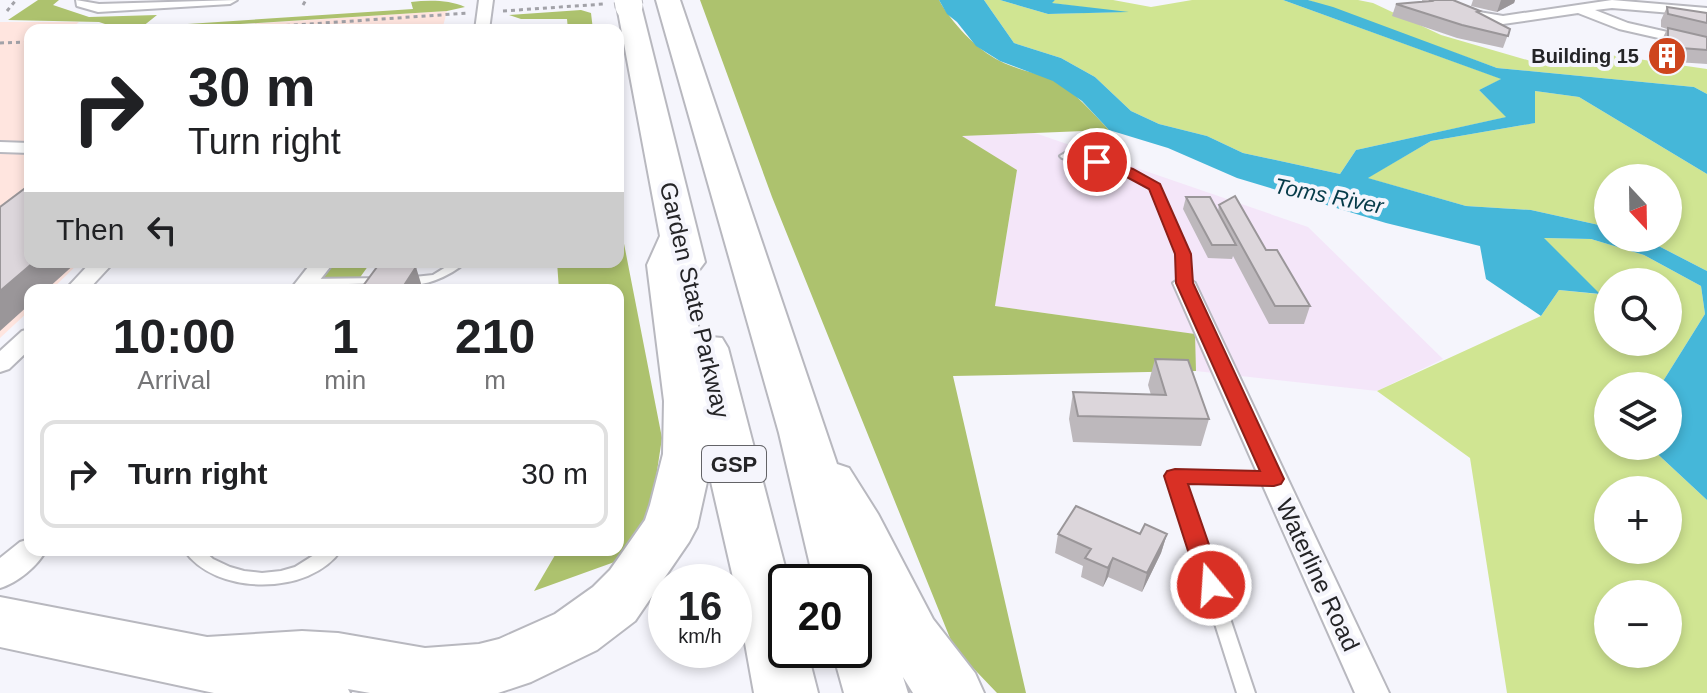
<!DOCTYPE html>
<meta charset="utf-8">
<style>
body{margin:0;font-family:Arial,sans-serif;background:#f2f2f2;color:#202124;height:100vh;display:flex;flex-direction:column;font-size:30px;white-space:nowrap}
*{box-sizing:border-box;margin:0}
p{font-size:26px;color:#757577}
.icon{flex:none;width:44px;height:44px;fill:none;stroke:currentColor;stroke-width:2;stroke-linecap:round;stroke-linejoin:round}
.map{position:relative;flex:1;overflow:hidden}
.panel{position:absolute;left:24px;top:284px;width:600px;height:272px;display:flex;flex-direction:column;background:#fff;border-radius:16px;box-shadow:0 4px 12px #0003}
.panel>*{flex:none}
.banner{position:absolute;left:24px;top:24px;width:600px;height:244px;border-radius:16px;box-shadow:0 4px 12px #0003;background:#fff;color:#202124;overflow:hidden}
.needle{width:52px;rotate:158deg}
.fabs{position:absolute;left:1594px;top:164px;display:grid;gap:16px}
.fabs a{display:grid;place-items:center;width:88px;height:88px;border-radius:50%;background:#fff;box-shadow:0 4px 12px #0003;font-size:40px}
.speed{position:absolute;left:648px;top:564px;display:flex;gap:16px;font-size:40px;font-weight:700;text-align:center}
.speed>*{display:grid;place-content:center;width:104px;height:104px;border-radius:50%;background:#fff;box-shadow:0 4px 12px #0003;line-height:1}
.speed small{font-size:20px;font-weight:400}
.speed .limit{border:4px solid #111;border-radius:12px;background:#fff;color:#111}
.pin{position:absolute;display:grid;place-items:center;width:68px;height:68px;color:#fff;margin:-34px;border:4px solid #fff;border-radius:50%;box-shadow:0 2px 8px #0007}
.me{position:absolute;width:88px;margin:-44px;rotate:342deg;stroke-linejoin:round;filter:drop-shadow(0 0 6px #0008)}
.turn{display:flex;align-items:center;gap:28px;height:168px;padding:0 32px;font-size:36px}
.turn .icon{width:104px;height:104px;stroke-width:2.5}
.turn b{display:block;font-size:56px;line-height:68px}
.then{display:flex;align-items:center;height:76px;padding:0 32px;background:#0003;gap:16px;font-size:30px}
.eta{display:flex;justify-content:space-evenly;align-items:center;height:136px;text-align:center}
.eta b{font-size:48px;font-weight:800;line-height:56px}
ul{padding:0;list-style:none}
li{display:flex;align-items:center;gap:24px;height:108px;margin:0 16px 12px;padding:0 16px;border:4px solid #e0e0e0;border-radius:16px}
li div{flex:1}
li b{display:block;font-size:30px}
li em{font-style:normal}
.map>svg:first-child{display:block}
.commercial{fill:#ffe5df}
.industrial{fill:#f4e6f9}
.green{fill:#d0e592;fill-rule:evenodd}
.forest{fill:#adc26e}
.water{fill:#45b7d9}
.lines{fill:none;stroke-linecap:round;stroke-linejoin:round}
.lane-casing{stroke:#b8b8bf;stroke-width:4}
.street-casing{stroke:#b8b8bf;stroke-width:4}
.highway-casing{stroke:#b8b8bf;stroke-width:4}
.path{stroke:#a2a2a8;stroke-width:3;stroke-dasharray:4 4;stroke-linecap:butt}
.lane{fill:#fff;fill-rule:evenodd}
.street{fill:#fff;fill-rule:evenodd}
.highway{fill:#fff;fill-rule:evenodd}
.highway-bridge-casing{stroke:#b8b8bf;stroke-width:29;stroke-linecap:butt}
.highway-bridge{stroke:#fff;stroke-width:27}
.wall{fill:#bdb8bc}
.shaded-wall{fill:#9a9699}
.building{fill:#dcd6db;stroke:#9a9699;stroke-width:2}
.route{fill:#d93025;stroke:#8d1f18;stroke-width:2}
.labels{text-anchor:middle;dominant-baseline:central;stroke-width:8;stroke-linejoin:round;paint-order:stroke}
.far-poi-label{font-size:20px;font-weight:bold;fill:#242427;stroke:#f5f5fc;text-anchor:end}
.far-water-label{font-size:22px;font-style:italic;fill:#063b49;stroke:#f5f5fc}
.shield{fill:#f5f5fc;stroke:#636367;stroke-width:2}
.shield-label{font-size:22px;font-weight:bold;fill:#242427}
.street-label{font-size:24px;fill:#242427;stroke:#f5f5fc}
</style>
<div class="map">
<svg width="1707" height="693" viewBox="0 0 1707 693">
<rect width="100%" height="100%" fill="#f5f5fc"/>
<path class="commercial" d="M447,11L442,30H154Z
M0,22H79L69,30H30V262H80L51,290H30V310L0,338Z"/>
<path class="industrial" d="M1035,133L1308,227L1443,359L1377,391L1196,371L1194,334L995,306L1017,170L961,136Z"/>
<path class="green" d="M984,0H1000L1048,14L1121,12L1050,3L1055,0H1113L1151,7L1192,0H1283L1502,79L1479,90L1507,117L1356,150L1340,174L1243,153L1207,136L1159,124L1131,111L1095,77L1061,58L1014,43Z
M1308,0H1358L1373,3L1441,35L1548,66L1603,54L1707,69V94L1694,87L1497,68Z
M1535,91L1579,97L1707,174V271L1643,238H1668V178H1608V227L1531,210L1466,206L1367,178L1431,141L1534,123Z
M1543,238L1591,239L1644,255L1701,286L1705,314L1660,386H1608V446H1649L1707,500V693H1507L1470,458L1377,391L1541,316L1559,290L1598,294ZM1608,282H1668V342H1608ZM1608,490H1668V550H1608ZM1608,594H1668V654H1608Z"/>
<path class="forest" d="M38,0H59L53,5L89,17L157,15L142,27L383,11L413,9L411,2C430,0 449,0 465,7L447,11L145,30H108L105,24L99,22L8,20Z
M700,0H939C951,22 977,50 1000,61C1017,70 1036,72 1053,80C1075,92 1092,112 1109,130L962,136L1017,170L995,306L1195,334L1196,371L953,376L1026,693H997L954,648L772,197Z
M581,10L591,13L593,30H568L567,19H521L509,15Z
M618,213L662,438L645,551L534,591L558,550H618V290H559L557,262H618Z
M332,262H371L351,290H308Z"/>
<path class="water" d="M939,0H984L1014,43L1061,58L1095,77L1131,111L1159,124L1207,136L1243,153L1340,174L1356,150L1506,117L1479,90L1501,79L1283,0H1308L1333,7L1497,68L1694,87L1707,94V174L1579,97L1535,91V123L1431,141L1368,178L1466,206L1531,210L1608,227V238H1643L1707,271V500L1649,446H1668V386H1660L1705,314L1701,286L1644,255L1591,239L1544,238L1600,294L1559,290L1541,316L1486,279L1480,246L1386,223L1237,178L1168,148L1109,130L1082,101L1053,81L1000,61L976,46L957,22L947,14Z
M1000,0H1055L1052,3L1129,12L1048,14Z"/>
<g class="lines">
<defs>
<path id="lane" d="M1065,153L1131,170L1158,185L1188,254L1190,283L1188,285L1184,286L1178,283V254L1151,189L1125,174L1062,158L1060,156Z
M454,262H466C452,275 418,292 400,281L405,278L433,275Z
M383,278L388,281L387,283L308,285L303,282L308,279Z
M1175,471L1274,474L1279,475L1281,479L1279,483L1274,484L1184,481L1255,693H1237L1168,476L1170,472Z
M184,550H203L213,559L230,567L244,571L262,573L281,571L295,567L322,550H341C310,596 215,596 184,550Z"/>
<path id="street" d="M76,0L99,4L237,0L230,4L98,12L77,6Z
M479,0H493L489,30H475Z
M1429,0H1448L1479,12L1503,16L1612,0L1707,8V16L1612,8L1595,10L1628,23L1707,41V49L1619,29L1578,13L1503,24L1471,19Z
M0,142L30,143V153L0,152Z
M91,262H114L88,290H65Z
M312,262H334L312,290H290Z
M1184,276L1195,283L1389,693H1355L1173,283Z
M30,329V349L9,369L0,372V351L22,331Z
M30,539V550H46C38,566 17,583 0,588V558L20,542Z"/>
<path id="highway" d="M623,0L638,1L641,6L705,262L699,270L688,273L700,336L722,338L728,348L789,582H786V650H807L818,693H754L734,582L709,473L697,527L689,542L635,621L597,650L531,682L498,693H370L348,689L350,693H214L0,647V597L207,637L302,631L338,633L425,648L479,644L499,639L555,614L593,587L610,570L645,520L650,505L663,454L664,401L647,265L660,236L617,6Z
M656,0H680L837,464L849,468L878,514L933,619L975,673L984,693H913L903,677L908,693H844L832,650H854V582H814L779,433Z"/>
</defs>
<use href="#lane" class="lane-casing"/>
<use href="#street" class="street-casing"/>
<use href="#highway" class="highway-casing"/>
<path class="path" d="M303,5L306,0
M7,11L16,0
M503,11L604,4
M222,30L469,13
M0,43L30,42"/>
<use href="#lane" class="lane"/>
<use href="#street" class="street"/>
<use href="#highway" class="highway"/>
<defs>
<path id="highway-bridge" d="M628,0L629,6"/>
</defs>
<use href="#highway-bridge" class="highway-bridge-casing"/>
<use href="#highway-bridge" class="highway-bridge"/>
</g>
<path class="wall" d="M1422,0H1453L1510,29L1503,48L1457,38L1392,16L1396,4L1422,2Z
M1473,0H1515L1514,3L1497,12L1471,6Z
M1667,7L1707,13V64L1661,61V42L1667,29L1661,27V20Z
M1186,197L1218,211L1219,205L1266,250L1310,306L1304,324H1269L1233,256L1232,259L1208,258L1183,209Z
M1155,359L1209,419L1201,446L1073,442L1069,419L1073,392L1151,395L1148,385Z
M1058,534H1167L1161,553L1142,592L1108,577L1103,587L1081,577L1083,566L1055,553Z"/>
<path class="shaded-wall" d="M1501,0H1515L1514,3L1497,12Z
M34,262H77L46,290H30V304L0,331V291Z
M416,267L423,290H401Z
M1167,534L1161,553L1142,592L1147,573Z
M1113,558L1108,577L1103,587L1108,568Z"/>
<path class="building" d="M1429,0H1453L1480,11L1477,12L1510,29L1508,36L1462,25L1396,4L1431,1Z
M1667,7L1707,13V23L1668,14Z
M1668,28L1707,37V50L1668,47Z
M28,186H30V262H34L0,291V207Z
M1235,196L1266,250H1277L1310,306H1275L1219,205Z
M1186,197H1210L1236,245H1212Z
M377,267H416L401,290H360Z
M1155,359L1188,360L1209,419L1078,416L1073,392L1166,395Z
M1076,506L1140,534L1145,524L1167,534L1147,573L1113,558L1108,568L1085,558L1091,549L1058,534Z"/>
<path class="route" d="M1097,158L1133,169L1160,184L1191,254L1193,283L1284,479L1281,484L1274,486L1188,484L1223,585L1219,591L1211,594L1202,591L1199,585L1164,476L1167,471L1175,469L1260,471L1176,283L1175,254L1149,189L1123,175L1092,165L1090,162Z"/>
<defs>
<symbol id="building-disc" viewBox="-11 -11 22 22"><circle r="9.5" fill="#ce451d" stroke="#f5f5fc"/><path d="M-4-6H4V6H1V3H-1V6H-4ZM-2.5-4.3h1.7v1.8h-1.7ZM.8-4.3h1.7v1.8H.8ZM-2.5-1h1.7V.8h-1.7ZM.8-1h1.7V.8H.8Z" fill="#fff"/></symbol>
</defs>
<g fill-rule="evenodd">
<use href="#building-disc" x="1645" y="34" width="44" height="44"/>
</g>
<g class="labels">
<g class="far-poi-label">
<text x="1639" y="56">Building 15</text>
</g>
<g class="far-water-label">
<text transform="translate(1329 196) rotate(11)">Toms River</text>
</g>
<rect class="shield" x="702" y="446" width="64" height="36" rx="6"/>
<g class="shield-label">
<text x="734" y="464">GSP</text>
</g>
<g class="street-label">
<text transform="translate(695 300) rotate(77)">Garden State Parkway</text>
<text transform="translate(1318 575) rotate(65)">Waterline Road</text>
</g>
</g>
</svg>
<div class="fabs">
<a><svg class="needle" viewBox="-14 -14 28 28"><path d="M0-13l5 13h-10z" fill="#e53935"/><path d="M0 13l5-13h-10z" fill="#757577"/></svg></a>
<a><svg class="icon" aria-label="search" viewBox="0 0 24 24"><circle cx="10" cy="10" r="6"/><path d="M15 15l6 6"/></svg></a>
<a><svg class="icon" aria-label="layers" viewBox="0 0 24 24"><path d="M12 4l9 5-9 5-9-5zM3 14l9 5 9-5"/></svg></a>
<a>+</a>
<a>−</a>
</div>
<div class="speed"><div>16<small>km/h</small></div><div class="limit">20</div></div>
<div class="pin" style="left:1097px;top:162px;background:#d93025"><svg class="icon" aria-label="arrive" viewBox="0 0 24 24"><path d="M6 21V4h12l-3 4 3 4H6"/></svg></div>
<svg class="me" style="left:1211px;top:585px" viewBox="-20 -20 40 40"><circle r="17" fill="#d93025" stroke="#fff" stroke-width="3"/><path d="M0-11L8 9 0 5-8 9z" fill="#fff"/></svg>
<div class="banner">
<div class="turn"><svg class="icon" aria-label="right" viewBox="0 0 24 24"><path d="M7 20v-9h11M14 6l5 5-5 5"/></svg><div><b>30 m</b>Turn right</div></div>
<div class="then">Then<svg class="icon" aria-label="left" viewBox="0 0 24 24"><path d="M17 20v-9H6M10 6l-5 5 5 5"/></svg></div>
</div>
<section class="panel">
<div class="eta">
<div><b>10:00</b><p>Arrival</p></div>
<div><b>1</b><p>min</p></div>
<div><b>210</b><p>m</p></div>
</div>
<ul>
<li><svg class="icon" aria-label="right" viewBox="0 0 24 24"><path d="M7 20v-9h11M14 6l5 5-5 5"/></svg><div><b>Turn right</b></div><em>30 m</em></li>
</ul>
</section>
</div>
